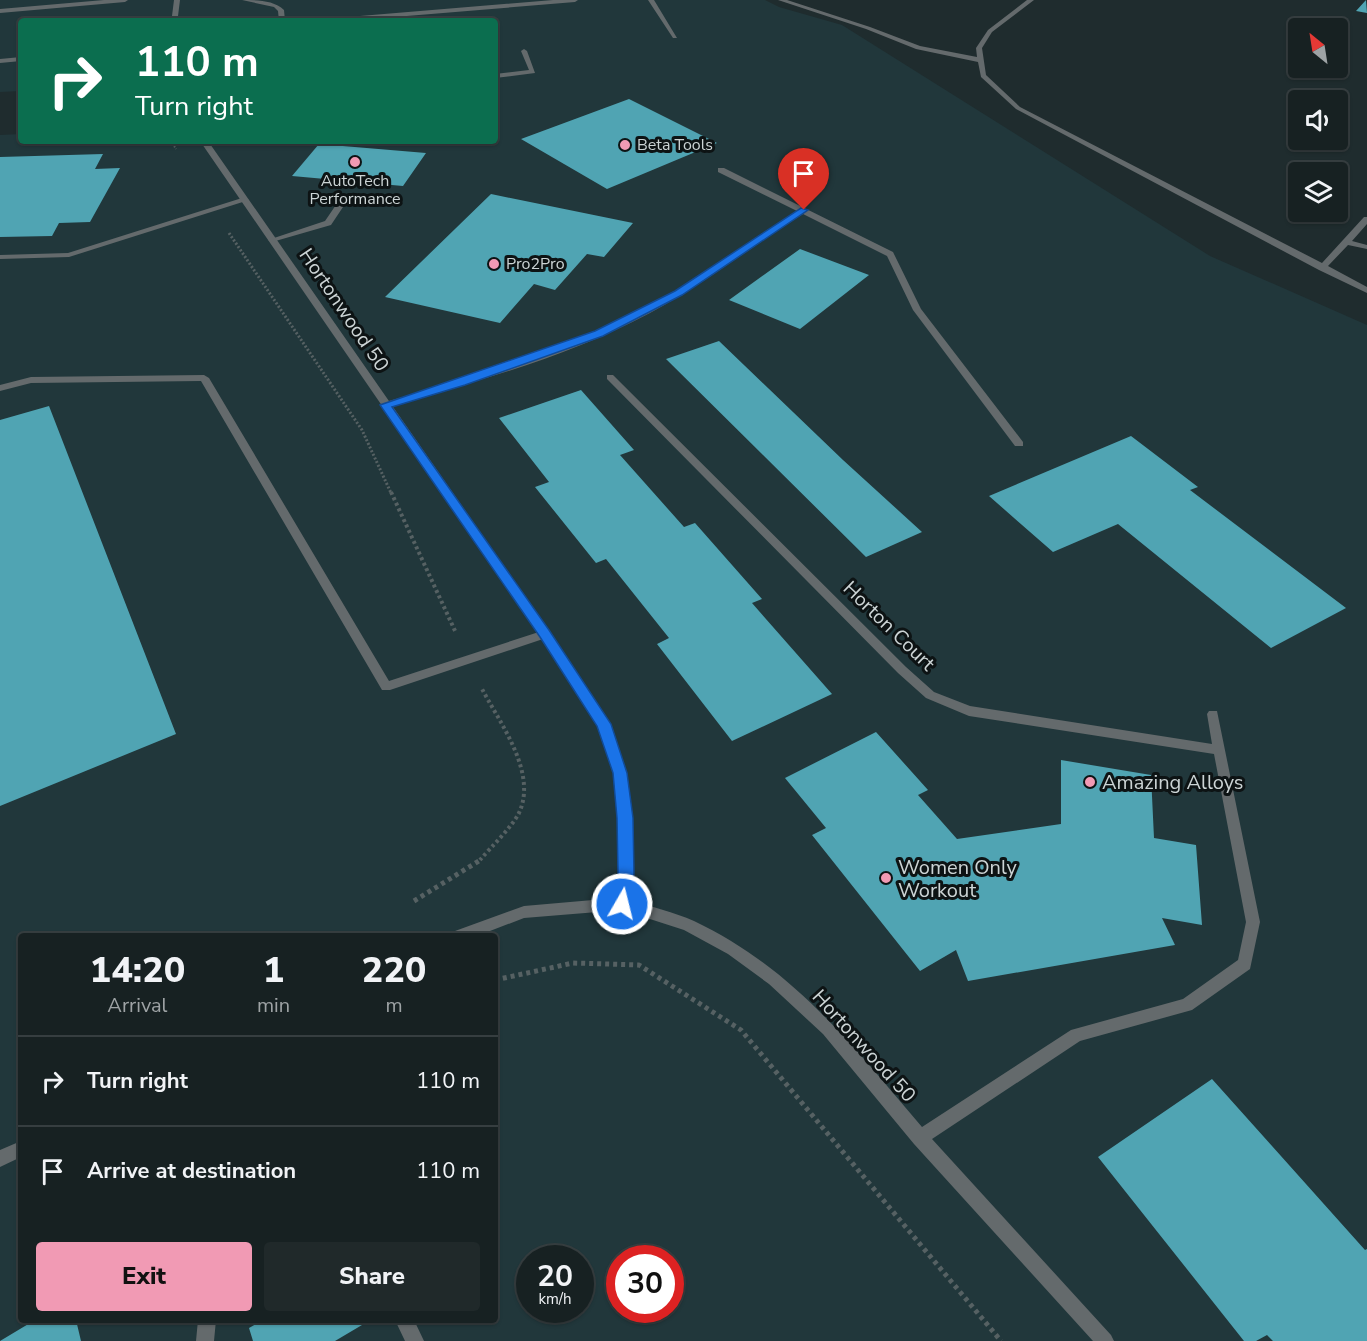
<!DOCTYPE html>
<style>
body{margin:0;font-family:"Nunito Sans",sans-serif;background:#20292a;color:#f1f3f6;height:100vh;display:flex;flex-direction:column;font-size:22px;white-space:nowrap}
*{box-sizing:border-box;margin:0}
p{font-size:20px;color:#9ea3a5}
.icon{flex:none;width:33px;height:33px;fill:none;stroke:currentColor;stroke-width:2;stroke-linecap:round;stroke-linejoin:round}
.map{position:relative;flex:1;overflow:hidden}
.side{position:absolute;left:18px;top:933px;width:480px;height:390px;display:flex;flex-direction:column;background:#172122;border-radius:6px;box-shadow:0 2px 4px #0004,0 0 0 2px #363e40}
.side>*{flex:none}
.banner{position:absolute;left:18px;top:18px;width:480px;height:126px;border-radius:6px;box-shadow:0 2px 4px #0004,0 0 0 2px #363e40;background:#0b6e4f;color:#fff;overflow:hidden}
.needle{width:39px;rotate:330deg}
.fabs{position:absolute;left:1288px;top:18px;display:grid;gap:12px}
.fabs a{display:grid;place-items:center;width:60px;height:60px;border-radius:6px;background:#172122;box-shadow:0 2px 4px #0004,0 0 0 2px #363e40;font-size:30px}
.speed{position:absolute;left:516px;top:1245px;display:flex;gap:12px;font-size:30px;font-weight:700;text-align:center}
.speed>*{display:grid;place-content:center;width:78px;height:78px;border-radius:50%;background:#172122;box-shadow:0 2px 4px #0004,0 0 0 2px #363e40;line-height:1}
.speed small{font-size:15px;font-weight:400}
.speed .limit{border:9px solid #d22;background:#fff;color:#111}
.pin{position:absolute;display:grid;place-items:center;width:51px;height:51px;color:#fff;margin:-62px -26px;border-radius:50% 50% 50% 0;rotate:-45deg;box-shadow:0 0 6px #0007}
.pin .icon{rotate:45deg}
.me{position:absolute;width:66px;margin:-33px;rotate:8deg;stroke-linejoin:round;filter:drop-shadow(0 0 4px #0008)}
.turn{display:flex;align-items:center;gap:21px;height:126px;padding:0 18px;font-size:27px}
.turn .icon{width:78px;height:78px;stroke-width:2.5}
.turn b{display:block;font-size:42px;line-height:51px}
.eta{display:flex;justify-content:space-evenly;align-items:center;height:102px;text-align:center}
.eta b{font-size:36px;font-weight:800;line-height:42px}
.action{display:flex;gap:12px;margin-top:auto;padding:12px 18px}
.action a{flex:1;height:69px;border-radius:6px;background:#f19ab4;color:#111;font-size:24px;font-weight:800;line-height:69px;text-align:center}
.action a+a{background:#20292a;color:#f1f3f6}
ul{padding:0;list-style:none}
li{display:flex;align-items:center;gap:18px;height:90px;padding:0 18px;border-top:2px solid #363e40}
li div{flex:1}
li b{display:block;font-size:22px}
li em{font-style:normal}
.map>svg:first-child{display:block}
.built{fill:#21373b;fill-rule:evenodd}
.building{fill:#50a4b3}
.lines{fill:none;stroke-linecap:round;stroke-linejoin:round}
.path-far3{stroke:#566163;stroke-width:2;stroke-dasharray:1.5 1.5;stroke-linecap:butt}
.path-far2{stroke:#566163;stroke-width:3;stroke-dasharray:2 2;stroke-linecap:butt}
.path-far1{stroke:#566163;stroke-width:4;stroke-dasharray:3 3;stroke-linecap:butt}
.path{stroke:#566163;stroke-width:5;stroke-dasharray:4 4;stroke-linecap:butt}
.service{fill:#646a6c;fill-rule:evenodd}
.minor{fill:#646a6c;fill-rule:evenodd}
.route{fill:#1a73e8;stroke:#114b97;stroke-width:1.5}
.poi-dot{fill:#f19ab4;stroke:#0d1314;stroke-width:2}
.labels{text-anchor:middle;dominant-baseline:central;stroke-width:6;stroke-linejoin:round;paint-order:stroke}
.far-poi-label{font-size:16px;fill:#ccd4d5;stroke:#0d1314;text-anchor:start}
.street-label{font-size:20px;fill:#ccd4d5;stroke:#0d1314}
.poi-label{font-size:20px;fill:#ccd4d5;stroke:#0d1314;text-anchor:start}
</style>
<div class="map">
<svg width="1367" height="1341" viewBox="0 0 1367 1341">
<rect width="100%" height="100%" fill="#1f2c2e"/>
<path class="built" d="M0,0H765L779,7L842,25L1210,256L1367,325V1341H0V135L21,134V141H495V21H21V91L0,92ZM21,936H495V1320H21ZM530,1258H580V1310H530ZM620,1258H670V1310H620Z"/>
<path class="building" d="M1366,0L1367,13L1356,11Z
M629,99L717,143L607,189L521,139Z
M319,144L426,153L403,186L292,176Z
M103,154L95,169L120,168L90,222L59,223L52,236L0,237V157Z
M491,194L633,223L604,257L587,254L555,290L534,284L500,323L385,297Z
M800,249L869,275L800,329L729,300Z
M719,341L843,460L922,532L866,557L666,359Z
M581,390L634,450L620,455L684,527L695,523L762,599L752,603L832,694L732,741L657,644L669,638L606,559L596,563L535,487L549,482L499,418Z
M49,406L176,734L0,806V420Z
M1131,436L1198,487L1190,490L1346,608L1271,648L1118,524L1053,552L989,496Z
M876,732L928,790L918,795L957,839L1061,824V760L1151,775L1154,838L1196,845L1202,925L1162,918L1175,945L968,981L956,950L920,971L812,835L826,828L785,778Z
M1212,1079L1365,1250L1367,1249V1341H1273L1267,1335L1256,1341H1244L1098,1157Z
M35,1320H76L81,1341H0Z
M263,1320H360L362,1325L335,1341H253L249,1328Z"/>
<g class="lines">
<path class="path-far3" d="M171,141L176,149"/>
<path class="path-far2" d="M229,233L362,430L391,493"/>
<path class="path-far1" d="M391,492L456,633
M480,860C491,847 512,827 519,813C538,772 499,722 481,687"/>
<path class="path" d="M414,901L482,859
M495,980L573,963L639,965L741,1030L1001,1341"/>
<path class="service" d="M104,0H128L125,2L0,13V9Z
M174,0H180L178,16L174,21H167L172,16Z
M242,0C256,0 274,0 284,10L285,21H279L278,11L274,7Z
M553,0H578L575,2L346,21H321L324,19Z
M648,0H654L677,38H673Z
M778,0H787L870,27L920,46L977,57L976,48L988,30L1027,0H1034L992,32L982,48L986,75L1020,107L1322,263L1364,217H1367V224L1352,241L1367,245V249L1348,245L1328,266L1367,287V293L1319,270L1016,109L981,77L978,62L916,49L866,29Z
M524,49L527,51L535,73L495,78V74L529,70L521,51Z
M21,57V61L0,63V59Z
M718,168H724L893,252L921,309L1023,442V446H1015L913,310L887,256L803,214C752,246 704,284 650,313C568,357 477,381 388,407H382V403C470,377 562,353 643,309C697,281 745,243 797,211L718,172Z
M242,198L249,200L69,257L0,259V255L68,253Z
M340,199L347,201L331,225L272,242L268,240L325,221Z
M204,375L209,378L389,681L545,630L549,631L551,634L549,637L390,690H382L201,381L31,383L0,391V385L31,377Z
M198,1320H216L214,1341H196Z
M395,1320H414L424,1341H405Z"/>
<path class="minor" d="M200,141H208L549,631L608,721L626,773L632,818L633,874L630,900C651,907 674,912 694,921C793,968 853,1046 922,1127L1071,1030L1183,999L1238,960L1246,922L1214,754L969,716L926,698L898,673L607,379V375H613L906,667L934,692L970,706L1212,744L1207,714L1209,711H1217L1260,922L1250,969L1192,1010L1080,1041L932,1139L1111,1335L1114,1341H1093L914,1144L823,1034L769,984L728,954L684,930L622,910L524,918L477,936H453L455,931L524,906L616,898L619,874L618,818L614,773L598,725L541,637Z
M21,1141V1157L0,1167V1150Z"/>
</g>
<path class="route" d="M801,208L808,210L682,295L603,336L465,385L392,407L549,630L611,724L627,773L633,818L634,874L627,909L622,911L616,909L614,904L618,874L617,818L613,773L597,726L540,637L380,405L595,331L675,291Z"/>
<g class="poi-dot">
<circle cx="625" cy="145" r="6"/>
<circle cx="355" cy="162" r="6"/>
<circle cx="494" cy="264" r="6"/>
<circle cx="1090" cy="782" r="6"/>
<circle cx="886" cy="878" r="6"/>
</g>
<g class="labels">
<g class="far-poi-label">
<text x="637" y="145">Beta Tools</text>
<text x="355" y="181" text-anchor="middle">AutoTech<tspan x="355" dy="18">Performance</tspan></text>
<text x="506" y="264">Pro2Pro</text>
</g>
<g class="street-label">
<text transform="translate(344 310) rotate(56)">Hortonwood 50</text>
<text transform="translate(889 626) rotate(44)">Horton Court</text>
<text transform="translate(864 1046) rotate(48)">Hortonwood 50</text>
</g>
<g class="poi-label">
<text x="1102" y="782">Amazing Alloys</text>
<text x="898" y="867">Women Only<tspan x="898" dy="23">Workout</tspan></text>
</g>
</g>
</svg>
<div class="fabs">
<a><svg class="needle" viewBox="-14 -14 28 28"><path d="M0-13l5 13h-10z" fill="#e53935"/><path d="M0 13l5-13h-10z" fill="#9ea3a5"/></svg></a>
<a><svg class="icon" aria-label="sound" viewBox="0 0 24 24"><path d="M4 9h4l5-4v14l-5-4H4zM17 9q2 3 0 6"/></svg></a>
<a><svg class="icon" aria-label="layers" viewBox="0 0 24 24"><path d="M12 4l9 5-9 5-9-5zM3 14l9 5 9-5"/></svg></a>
</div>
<div class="speed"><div>20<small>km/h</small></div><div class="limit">30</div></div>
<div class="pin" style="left:804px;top:210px;background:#d93025"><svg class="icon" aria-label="arrive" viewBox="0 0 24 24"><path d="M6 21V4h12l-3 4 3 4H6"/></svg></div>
<svg class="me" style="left:622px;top:904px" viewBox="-20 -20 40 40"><circle r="17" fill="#1a73e8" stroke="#fff" stroke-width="3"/><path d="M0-11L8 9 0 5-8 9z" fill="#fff"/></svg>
<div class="banner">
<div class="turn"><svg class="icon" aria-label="right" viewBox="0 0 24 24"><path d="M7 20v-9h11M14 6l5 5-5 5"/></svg><div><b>110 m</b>Turn right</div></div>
</div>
<section class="side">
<div class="eta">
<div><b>14:20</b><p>Arrival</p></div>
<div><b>1</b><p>min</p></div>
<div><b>220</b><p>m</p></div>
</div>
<ul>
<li><svg class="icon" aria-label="right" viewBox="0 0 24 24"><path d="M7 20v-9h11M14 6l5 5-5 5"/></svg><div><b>Turn right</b></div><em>110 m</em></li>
<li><svg class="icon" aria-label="arrive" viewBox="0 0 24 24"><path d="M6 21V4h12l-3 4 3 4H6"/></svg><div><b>Arrive at destination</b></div><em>110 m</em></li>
</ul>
<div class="action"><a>Exit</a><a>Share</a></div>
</section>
</div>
